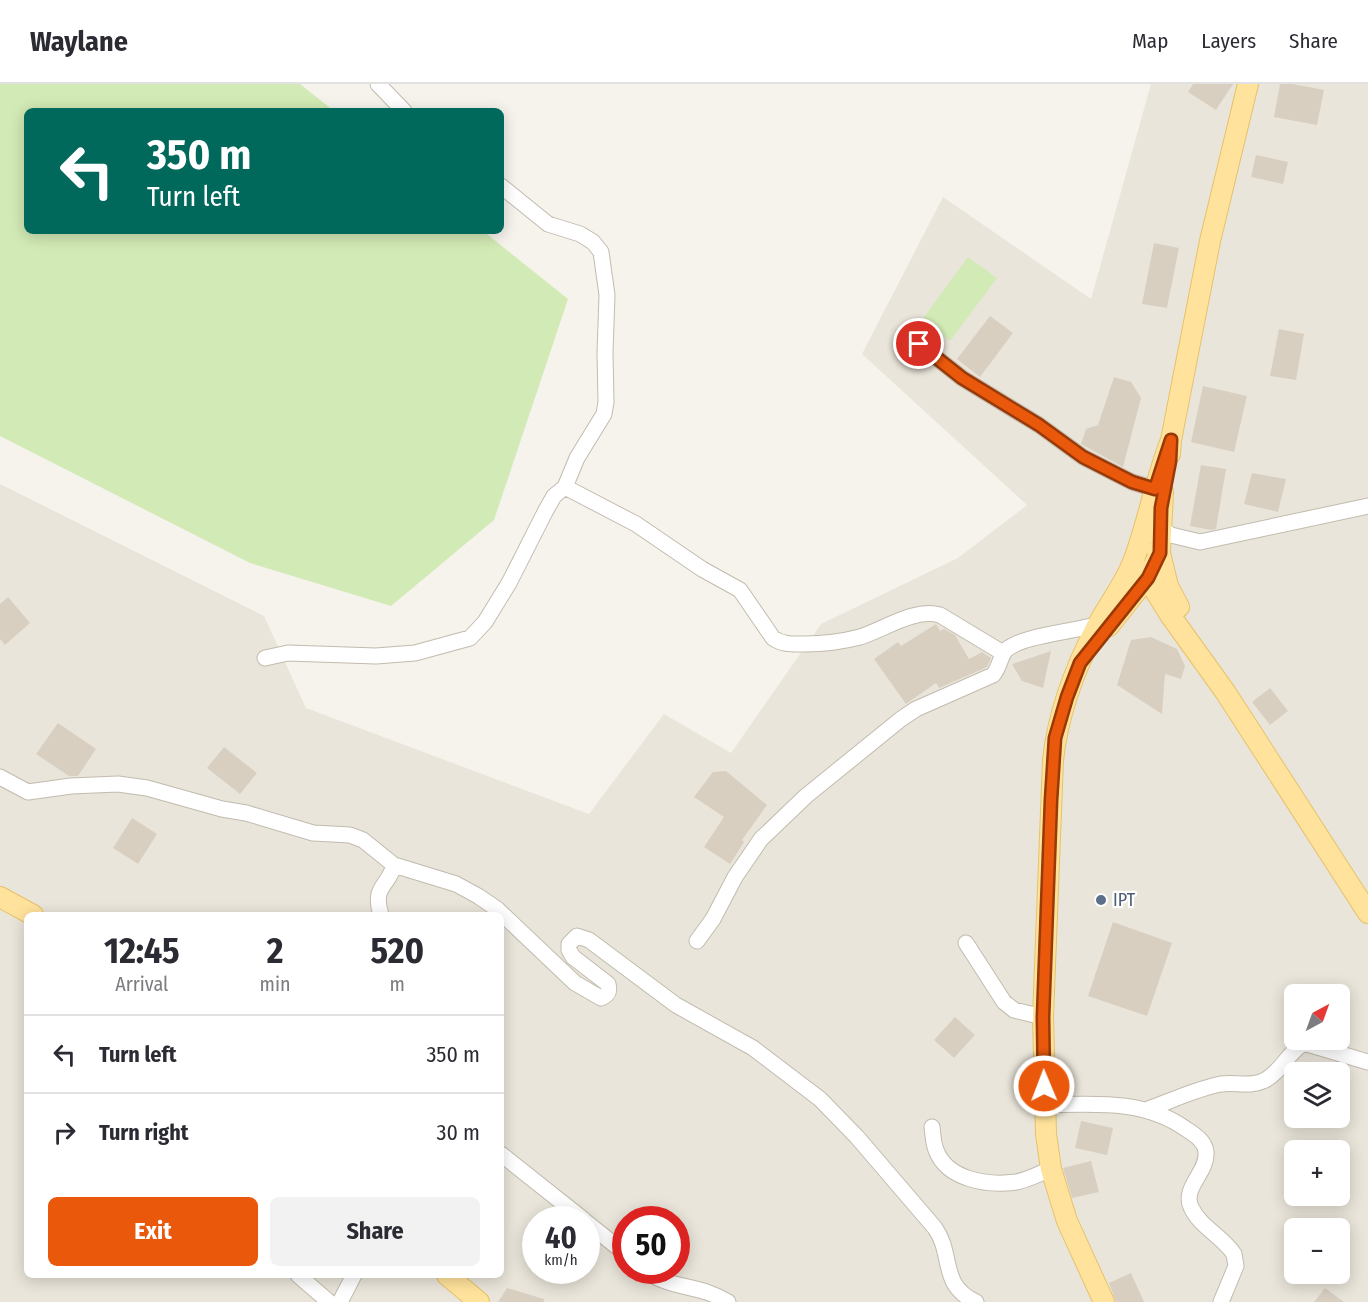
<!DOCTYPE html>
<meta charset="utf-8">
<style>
body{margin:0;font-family:"Fira Sans Condensed",sans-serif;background:#f2f2f3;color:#2b2b33;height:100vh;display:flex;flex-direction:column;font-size:22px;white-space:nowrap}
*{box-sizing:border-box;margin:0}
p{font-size:20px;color:#7c7c81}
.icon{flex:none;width:33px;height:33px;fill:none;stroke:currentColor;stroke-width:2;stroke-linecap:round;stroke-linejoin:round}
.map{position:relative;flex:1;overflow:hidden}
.panel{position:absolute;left:24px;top:828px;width:480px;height:366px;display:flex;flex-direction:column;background:#fff;border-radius:9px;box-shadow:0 3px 15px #0003}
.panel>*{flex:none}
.guide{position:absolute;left:24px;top:24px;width:480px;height:126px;border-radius:9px;box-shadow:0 3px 15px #0003;background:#00695c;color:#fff;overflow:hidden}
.needle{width:39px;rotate:41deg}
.controls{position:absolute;left:1284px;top:900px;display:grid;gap:12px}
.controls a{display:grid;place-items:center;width:66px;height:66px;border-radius:9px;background:#fff;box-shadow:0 3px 15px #0003;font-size:30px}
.speed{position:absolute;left:522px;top:1122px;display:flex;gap:12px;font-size:30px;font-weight:700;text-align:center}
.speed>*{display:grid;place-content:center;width:78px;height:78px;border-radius:50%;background:#fff;box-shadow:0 3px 15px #0003;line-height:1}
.speed small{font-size:15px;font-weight:400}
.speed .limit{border:9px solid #d22;background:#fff;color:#111}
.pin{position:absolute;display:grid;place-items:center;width:51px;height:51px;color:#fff;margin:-26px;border:3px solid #fff;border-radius:50%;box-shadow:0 2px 6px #0007}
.me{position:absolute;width:66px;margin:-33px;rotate:359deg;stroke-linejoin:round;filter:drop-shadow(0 0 4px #0008)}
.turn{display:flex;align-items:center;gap:21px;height:126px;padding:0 24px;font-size:27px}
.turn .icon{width:78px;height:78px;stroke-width:2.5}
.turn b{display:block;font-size:42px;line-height:51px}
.eta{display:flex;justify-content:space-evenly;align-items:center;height:102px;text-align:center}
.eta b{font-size:36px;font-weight:700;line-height:42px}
.action{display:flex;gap:12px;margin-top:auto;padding:12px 24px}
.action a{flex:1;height:69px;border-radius:9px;background:#ea580c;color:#fff;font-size:24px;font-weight:700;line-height:69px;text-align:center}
.action a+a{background:#f2f2f3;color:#2b2b33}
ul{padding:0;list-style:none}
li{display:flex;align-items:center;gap:18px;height:78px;padding:0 24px;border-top:2px solid #e1e1e2}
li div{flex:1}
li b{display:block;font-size:22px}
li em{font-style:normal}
header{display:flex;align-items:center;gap:36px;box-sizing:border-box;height:84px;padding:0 30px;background:#fff;border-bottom:2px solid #e1e1e2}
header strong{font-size:28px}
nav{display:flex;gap:33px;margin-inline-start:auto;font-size:21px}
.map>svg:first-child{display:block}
.residential{fill:#eae5da;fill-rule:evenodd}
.green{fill:#d2eab5}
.building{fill:#d8cfc1}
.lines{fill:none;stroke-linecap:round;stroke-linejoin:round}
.minor-casing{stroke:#c2bbae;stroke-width:17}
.major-casing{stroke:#e6c16a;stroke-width:22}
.minor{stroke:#fff;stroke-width:15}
.major{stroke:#ffe39c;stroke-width:20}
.route-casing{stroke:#983908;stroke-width:15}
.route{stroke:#ea580c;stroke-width:10}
.service-dot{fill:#5c6f8a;stroke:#fff;stroke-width:2}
.labels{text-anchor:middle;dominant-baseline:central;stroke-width:4.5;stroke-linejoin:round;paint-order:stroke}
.service-label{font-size:18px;fill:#4e5e75;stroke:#fff;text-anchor:start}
</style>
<header>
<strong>Waylane</strong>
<nav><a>Map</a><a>Layers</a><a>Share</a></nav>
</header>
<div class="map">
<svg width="1368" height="1218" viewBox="0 0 1368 1218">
<rect width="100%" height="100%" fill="#f6f3ec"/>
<path class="residential" d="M1151,0H1368V1218H0V400L264,532L306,624L589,730L664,630L731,669L821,540L958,474L1027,421L862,270L943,113L1091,215ZM27,831H501V1191H27ZM1294,910H1340V956H1294ZM1294,988H1340V1034H1294ZM1294,1066H1340V1112H1294ZM536,1136H586V1186H536ZM626,1136H676V1186H626ZM1294,1144H1340V1190H1294Z"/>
<path class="green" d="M0,0H300L334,27H27V147H483L568,215L494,436L391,522L250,479L0,352Z
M968,173L997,194L950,257L922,236Z"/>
<path class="building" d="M1193,0H1233L1216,26L1188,8Z
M1280,0H1293L1324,6L1317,41L1274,33Z
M1256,71L1288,78L1283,100L1251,93Z
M1154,159L1179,164L1167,224L1142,220Z
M990,232L1013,249L980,293L957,275Z
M1279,245L1304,250L1296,296L1270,292Z
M1114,293L1131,298L1141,314L1123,383L1081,360L1086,345L1098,341Z
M1203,302L1247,312L1234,368L1191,358Z
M1201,381L1226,385L1216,445L1211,446L1190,442Z
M1252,389L1286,395L1278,428L1244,420Z
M8,513L30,539L5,561L0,555V520Z
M936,540L940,547L944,545L955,551L969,575L982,568L991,574L987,583L939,604L936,599L906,620L874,575L898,558L901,562Z
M1151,553L1177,565L1185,582L1181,595L1165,590L1162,630L1117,601L1131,556Z
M1051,567L1043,604L1022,597L1012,580Z
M1270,604L1288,627L1270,641L1252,618Z
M58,639L96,665L78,692H69L36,670Z
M224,663L257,689L240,710L207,684Z
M726,687L767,721L742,756L744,758L730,780L704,763L724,733L694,713L713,688Z
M132,734L157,750L138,780L113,764Z
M1113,838L1172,859L1147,932L1088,912Z
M955,933L975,951L954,974L934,956Z
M1081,1037L1113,1044L1107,1071L1075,1064Z
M1091,1077L1099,1108L1072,1114L1063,1084Z
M1131,1189L1144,1218H1116L1109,1199Z
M507,1204L544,1215V1218H498Z
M1325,1204L1344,1218H1314Z"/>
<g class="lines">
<defs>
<path id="minor" d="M378,0L404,27
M919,260L962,294L1039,341L1083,373L1132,398L1155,405
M565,403L636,440L702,485L740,506L773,554C783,561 793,560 804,560C824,560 841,558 860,553C885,545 914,524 940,531L1003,569
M1160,443L1171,451L1200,458L1368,422
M265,574L288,569L376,572L415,569L470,554L485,538L509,499L545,428L554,412L565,403L577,374L604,330L606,318L605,269L607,211L601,168L593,158L580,150L548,140L501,102
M0,693L28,708L71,702L118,700L147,704L222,725L246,729L313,749L350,751L363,756L394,781L456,800L478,812L497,825L575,899L601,914C608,911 610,908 608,900L573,873L569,866V860L577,852L589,856L676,921L753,964L820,1015L857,1053L935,1144C954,1171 939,1201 976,1218
M381,831C372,801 388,804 394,781
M697,857L713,835L735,793L761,755L806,712L901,635L916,625L993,591C1000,583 1000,572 1006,566C1023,551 1074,548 1098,540
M966,859L1004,918L1014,926L1043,933
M1044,1021C1094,1020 1144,1015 1186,1045C1195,1051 1205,1057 1206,1068C1208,1088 1182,1104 1191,1123C1199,1142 1223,1153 1234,1170L1236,1182L1221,1218
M1146,1026C1171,1017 1195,1005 1221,1000C1235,998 1250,1003 1263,997C1280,990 1288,968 1304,959L1368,978
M932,1043C933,1050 933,1059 936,1066C947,1096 988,1102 1016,1098C1028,1096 1040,1089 1051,1085
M501,1070L584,1136
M586,1138L626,1170
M644,1186C672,1206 700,1200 728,1218
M298,1191L329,1218
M340,1218L354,1191"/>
<path id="major" d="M1170,370L1171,356L1210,157L1248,0
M1157,467L1160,469L1168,502L1179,523
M1138,485L1147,494L1170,531L1226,609L1368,829
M1109,542L1147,494L1160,469L1163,408
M0,813L33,831
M447,1191L479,1218
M1104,1218L1067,1137L1051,1085L1046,1050L1043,933L1053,676C1058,629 1075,584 1097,542C1108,521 1124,501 1133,478C1148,439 1155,396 1171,356"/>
</defs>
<use href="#minor" class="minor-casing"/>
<use href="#major" class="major-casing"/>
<use href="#minor" class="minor"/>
<use href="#major" class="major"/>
</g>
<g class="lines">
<defs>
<path id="route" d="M919,260L962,294L1039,341L1083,373L1132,398L1155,405L1171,356L1170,377L1161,424L1160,469L1148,494L1080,579L1067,613L1055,654L1051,716L1043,933L1044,1002"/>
</defs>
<use href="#route" class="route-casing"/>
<use href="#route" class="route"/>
</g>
<circle class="service-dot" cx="1101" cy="816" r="6"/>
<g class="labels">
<g class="service-label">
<text x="1113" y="816">IPT</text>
</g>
</g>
</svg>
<div class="controls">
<a><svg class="needle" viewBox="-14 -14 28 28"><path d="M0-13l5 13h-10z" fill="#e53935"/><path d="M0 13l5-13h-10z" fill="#7c7c81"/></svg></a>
<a><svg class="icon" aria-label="layers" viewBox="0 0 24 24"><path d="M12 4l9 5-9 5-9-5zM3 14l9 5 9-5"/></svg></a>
<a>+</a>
<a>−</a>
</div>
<div class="speed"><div>40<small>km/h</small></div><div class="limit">50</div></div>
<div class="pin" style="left:919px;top:260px;background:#d93025"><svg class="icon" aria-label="arrive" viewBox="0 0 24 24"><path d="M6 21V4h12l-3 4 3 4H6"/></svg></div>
<svg class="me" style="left:1044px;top:1002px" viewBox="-20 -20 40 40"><circle r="17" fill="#ea580c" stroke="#fff" stroke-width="3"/><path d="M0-11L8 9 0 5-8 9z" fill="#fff"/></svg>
<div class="guide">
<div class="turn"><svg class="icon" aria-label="left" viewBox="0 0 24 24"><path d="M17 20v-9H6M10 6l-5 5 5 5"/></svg><div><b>350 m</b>Turn left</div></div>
</div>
<section class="panel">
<div class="eta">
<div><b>12:45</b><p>Arrival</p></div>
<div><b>2</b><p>min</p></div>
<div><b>520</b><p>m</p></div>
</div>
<ul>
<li><svg class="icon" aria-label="left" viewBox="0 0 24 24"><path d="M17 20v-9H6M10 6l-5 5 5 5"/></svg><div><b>Turn left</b></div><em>350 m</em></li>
<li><svg class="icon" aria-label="right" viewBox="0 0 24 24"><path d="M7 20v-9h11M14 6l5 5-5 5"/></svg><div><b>Turn right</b></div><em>30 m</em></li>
</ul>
<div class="action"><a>Exit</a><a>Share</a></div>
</section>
</div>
